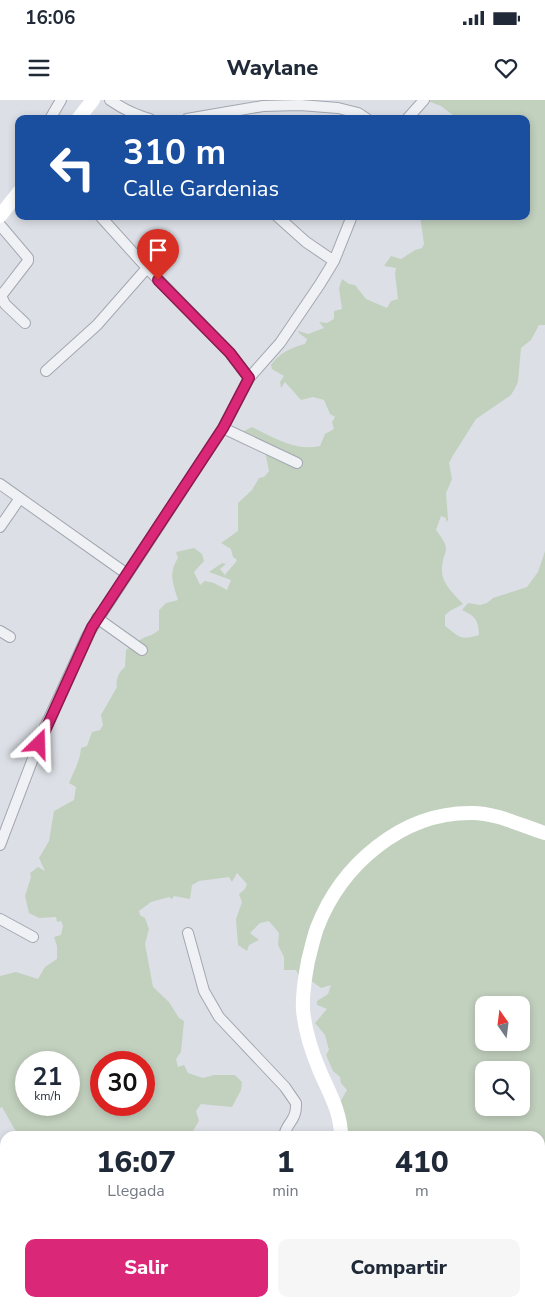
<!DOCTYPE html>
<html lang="es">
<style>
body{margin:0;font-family:"Nunito Sans",sans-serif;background:#f6f6f7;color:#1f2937;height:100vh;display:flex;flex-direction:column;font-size:19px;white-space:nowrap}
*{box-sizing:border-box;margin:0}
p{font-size:16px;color:#747a83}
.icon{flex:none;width:28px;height:28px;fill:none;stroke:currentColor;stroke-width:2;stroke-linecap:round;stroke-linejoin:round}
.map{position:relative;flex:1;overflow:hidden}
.side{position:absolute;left:0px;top:1031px;width:545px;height:176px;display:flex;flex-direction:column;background:#fff;border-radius:15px 15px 0 0;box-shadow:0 2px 8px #0003}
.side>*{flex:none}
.banner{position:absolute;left:15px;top:15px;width:515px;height:105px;border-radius:10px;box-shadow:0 2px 8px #0003;background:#1a4fa0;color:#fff;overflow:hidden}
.needle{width:32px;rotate:346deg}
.controls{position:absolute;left:475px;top:896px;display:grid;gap:10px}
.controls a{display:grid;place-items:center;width:55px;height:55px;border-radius:10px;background:#fff;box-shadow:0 2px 8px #0003;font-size:25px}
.speed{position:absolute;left:15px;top:951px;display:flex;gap:10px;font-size:25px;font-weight:700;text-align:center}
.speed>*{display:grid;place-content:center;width:65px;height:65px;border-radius:50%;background:#fff;box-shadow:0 2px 8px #0003;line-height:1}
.speed small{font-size:12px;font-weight:400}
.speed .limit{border:8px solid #d22;background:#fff;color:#111}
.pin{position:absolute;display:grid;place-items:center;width:42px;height:42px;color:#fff;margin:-51px -21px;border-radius:50% 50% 50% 0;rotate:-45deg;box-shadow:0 0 5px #0007}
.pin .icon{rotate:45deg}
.me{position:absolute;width:55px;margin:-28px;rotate:22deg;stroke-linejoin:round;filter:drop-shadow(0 0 4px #0008)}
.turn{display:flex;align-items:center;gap:18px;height:105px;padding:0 25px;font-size:22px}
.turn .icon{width:65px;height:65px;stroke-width:2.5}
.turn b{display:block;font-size:35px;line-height:42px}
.eta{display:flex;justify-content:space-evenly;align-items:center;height:85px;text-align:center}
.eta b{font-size:30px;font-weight:800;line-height:35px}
.button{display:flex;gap:10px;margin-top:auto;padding:10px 25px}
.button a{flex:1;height:58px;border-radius:10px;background:#db2777;color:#fff;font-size:20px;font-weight:800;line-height:58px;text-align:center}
.button a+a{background:#f6f6f7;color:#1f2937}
.status{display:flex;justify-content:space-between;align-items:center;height:35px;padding:0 25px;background:#fff;direction:ltr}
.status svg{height:14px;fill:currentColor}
header{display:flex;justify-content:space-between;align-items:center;height:65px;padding:0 25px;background:#fff;font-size:22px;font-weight:800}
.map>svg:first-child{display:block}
.green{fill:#c2d0be;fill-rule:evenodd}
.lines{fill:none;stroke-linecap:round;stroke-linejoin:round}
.street-casing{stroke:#a2a7b0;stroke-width:12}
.street{stroke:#eff1f5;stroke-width:10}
.secondary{stroke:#fff;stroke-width:14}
.route-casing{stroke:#8e194d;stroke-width:12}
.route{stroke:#db2777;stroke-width:9}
</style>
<div class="status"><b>16:06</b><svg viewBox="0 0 49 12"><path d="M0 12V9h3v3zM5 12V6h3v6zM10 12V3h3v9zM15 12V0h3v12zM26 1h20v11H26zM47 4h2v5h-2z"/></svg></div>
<header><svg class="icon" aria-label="menu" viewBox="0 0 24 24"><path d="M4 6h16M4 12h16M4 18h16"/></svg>Waylane<svg class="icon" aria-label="heart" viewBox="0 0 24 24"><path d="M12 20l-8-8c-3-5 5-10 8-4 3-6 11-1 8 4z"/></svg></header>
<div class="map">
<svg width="545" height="1207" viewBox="0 0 545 1207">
<rect width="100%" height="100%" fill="#dce0e6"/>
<path class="green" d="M425,0H545V225H539L531,240L521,248L518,282L514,290L511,295L476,319L452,357L449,363L452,379L446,393L448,420L446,422V418L441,416L436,430C454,453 442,448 442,471C442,484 455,495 463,504L450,511L445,515V526C460,537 460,541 479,535C478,519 476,517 462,510L468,503L480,505L487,503L493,498L527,487L538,472L545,451V1207H429L425,1203L540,1202V1036H332V1034L339,1033L340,1002L347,990L341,983L340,977L333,971L326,955L329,950L325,935L315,923L327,909L317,905V901L328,894L331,885L321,888L313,882L310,883L301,880L296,870H284V857L278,845L279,833L269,821L260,823L250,833L259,840L249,845L247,851L238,845L236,819L242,802L239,794L245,789L247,784L237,773L232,782L229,777L199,781L192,785L190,799L174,796L172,799L169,797L151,802L139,811L140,815L145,818L149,829L145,844L153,887L169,902L179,918L184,921L181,952L176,959L178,967L184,965L188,973L203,978L214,975H235L242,982L241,990L232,1007L201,1004L196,1011L199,1021L190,1036H25L15,1030L2,1007L0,1008V876L16,872L38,879L45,867L57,859V846L54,837L61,835L63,826L61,821L57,822L56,817L39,818L29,813L25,796L31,777L30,773L38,767L45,771L39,758L49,741L54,711L74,700L76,687L69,683C74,671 80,661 81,648L87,646L92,632L100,630L103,625L101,615L117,587C115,581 119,571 125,567L126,550C131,547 135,542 140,540C147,535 151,537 159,530V510L166,503L178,500C173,483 168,474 178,458L176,452L194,448L202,454L204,461L194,472L200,485L205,481L214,483L227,490L231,480L209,472L222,463L226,464L220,469L225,475C229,469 235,464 237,460L233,457L231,449L221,443L238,431V403L252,390L259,378L264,377L269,371L265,351L240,333L252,327C272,337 297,352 320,346L325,334L334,329L332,322L335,317L330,314L324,300L313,297L301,300L285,282L281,288L280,282L284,276L272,269L271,265C278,254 292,247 305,244L307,239L300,234L298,231L308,234L324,228L319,222L327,223L334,219V211L342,209L339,188L342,179L349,184L355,185L366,199L387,208L391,201L398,199L395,174L396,168L384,166L391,156L401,159L415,150L422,148L424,144L420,116H526V19H458L441,6ZM484,905H521V942H484ZM26,962H69V1005H26ZM101,962H144V1005H101ZM484,970H521V1008H484Z
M143,1202H327L325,1207H138Z"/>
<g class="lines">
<defs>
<path id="street" d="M110,0C123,9 135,15 150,19
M50,19L61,0
M187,19L263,6L300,5L338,8L358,13L367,19
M407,19L424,0
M100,116L147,168L230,253L249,278
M277,116L306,142L334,161
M0,125L28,158V161L1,196L5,204L25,223
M46,271L97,225L147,168
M223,328L297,363
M0,384L127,474
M0,427L20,398
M97,518L142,550
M0,531L10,537
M0,745L45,627L87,536L223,328L249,278L280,243L320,184L334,161L352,116
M0,819L33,837
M188,833L204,891L219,917L285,987L296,1003C297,1021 286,1023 284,1036
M100,1202L104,1207"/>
</defs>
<use href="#street" class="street-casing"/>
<use href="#street" class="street"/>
<path class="secondary" d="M78,19L93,0
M0,116L19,92
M341,1036C341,1011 328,991 319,969C311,950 305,930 303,910C302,894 305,877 308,861C311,850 313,839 317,828C341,765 402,712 472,713C497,713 522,726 545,733
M0,1057L5,1063
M195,1202L199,1207
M359,1202L363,1207"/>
</g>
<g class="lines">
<defs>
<path id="route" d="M39,644L92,527L223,328L249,278L230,253L158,180"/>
</defs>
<use href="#route" class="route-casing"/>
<use href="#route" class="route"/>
</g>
</svg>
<div class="controls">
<a><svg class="needle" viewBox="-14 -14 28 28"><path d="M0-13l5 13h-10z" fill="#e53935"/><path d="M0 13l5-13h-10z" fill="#747a83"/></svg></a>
<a><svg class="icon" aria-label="search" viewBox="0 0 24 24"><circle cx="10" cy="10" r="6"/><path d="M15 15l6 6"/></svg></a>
</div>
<div class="speed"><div>21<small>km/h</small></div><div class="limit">30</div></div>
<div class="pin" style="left:158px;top:180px;background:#d93025"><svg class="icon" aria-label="arrive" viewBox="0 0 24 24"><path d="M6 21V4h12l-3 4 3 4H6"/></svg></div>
<svg class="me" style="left:39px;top:644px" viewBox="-20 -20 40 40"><path d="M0-17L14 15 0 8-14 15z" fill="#db2777" stroke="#fff" stroke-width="4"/></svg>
<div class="banner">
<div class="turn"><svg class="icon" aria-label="left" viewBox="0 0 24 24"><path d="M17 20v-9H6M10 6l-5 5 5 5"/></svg><div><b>310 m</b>Calle Gardenias</div></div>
</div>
<section class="side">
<div class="eta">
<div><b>16:07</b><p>Llegada</p></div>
<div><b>1</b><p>min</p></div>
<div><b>410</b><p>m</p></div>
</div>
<div class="button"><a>Salir</a><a>Compartir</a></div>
</section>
</div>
